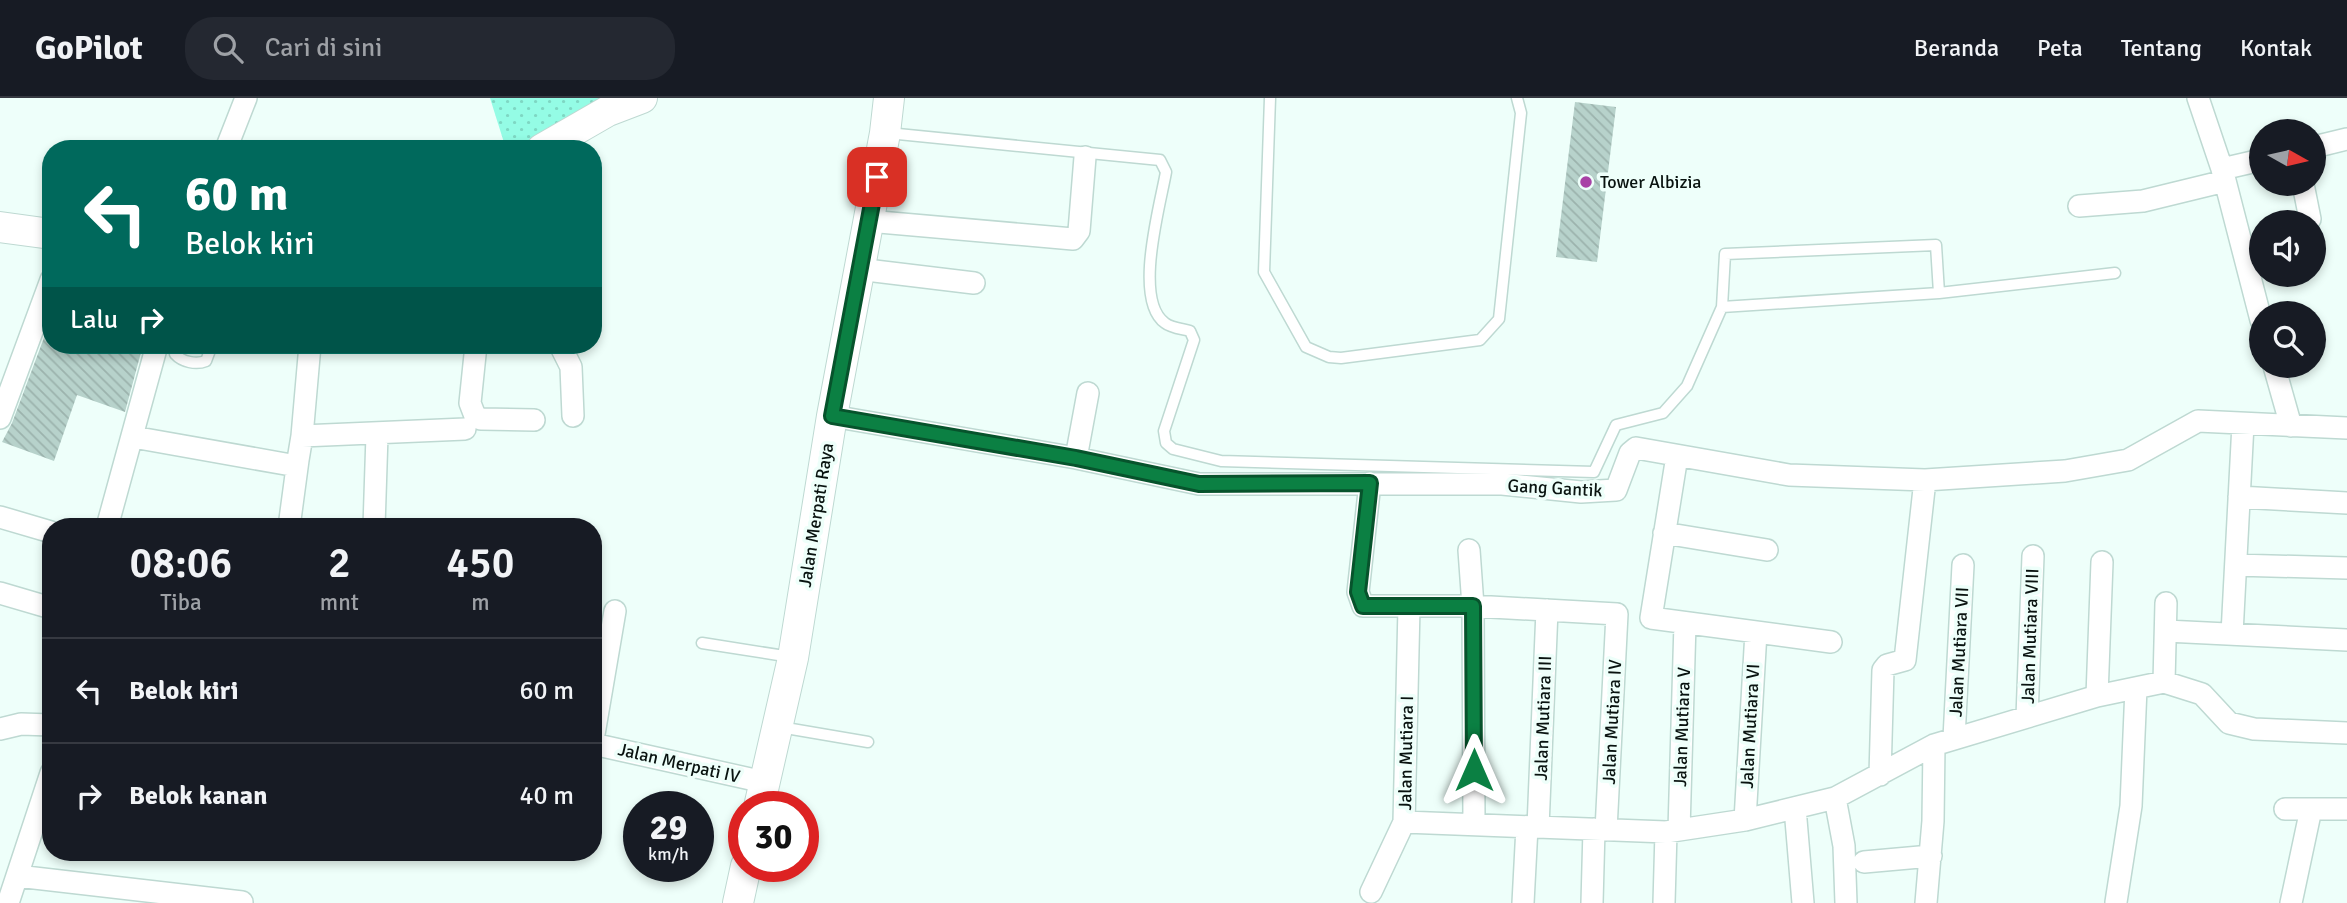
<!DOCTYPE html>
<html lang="id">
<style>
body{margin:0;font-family:Signika,sans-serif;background:#242831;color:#f1f3f6;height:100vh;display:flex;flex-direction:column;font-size:26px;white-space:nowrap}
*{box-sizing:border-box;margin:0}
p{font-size:23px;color:#9ea1a6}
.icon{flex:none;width:38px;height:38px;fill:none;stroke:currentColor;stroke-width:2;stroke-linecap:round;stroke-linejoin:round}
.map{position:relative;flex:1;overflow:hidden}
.sheet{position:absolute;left:42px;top:420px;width:560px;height:343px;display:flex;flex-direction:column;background:#171b24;border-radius:28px;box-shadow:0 4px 10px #0003}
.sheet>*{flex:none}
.guide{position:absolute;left:42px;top:42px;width:560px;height:214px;border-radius:28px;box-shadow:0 4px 10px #0003;background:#00695c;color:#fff;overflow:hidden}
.needle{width:46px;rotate:98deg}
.buttons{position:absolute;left:2249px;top:21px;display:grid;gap:14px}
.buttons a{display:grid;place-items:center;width:77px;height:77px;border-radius:50%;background:#171b24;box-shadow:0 4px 10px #0003;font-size:35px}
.speed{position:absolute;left:623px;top:693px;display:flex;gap:14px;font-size:35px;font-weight:700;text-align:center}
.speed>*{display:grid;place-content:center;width:91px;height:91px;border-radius:50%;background:#171b24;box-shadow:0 4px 10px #0003;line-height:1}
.speed small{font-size:18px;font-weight:400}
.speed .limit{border:10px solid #d22;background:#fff;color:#111}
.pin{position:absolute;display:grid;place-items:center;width:60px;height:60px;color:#fff;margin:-30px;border-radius:14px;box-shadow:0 4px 10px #0006}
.me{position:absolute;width:77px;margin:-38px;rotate:0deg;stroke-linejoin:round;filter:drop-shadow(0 0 5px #0008)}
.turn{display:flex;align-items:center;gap:24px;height:147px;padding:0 28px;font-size:32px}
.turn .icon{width:91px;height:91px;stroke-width:2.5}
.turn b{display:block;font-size:49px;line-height:60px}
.then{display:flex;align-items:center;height:66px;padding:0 28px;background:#0003;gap:14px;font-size:26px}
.eta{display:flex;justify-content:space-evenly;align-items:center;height:119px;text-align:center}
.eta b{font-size:42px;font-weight:600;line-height:49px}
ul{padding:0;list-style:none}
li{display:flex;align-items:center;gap:21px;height:105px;padding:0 28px;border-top:2px solid #363941}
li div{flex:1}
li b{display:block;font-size:26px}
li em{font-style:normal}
header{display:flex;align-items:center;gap:42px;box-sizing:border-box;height:98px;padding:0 35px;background:#171b24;border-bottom:2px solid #363941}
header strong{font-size:33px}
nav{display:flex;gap:38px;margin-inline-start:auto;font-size:24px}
.search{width:490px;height:63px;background:#242831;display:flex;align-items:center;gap:18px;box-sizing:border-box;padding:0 24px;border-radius:28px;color:#9ea1a6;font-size:26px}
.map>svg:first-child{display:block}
.grass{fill:url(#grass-dots)}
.building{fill:url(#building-back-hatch)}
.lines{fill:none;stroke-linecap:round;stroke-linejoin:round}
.lane-casing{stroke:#bed9d2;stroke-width:13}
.street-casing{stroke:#bed9d2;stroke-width:24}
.secondary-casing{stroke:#bed9d2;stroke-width:32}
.lane{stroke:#fff;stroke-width:10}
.street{stroke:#fff;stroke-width:21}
.secondary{stroke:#fff;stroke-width:30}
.route-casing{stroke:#07532c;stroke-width:18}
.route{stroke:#0b8043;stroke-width:12}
.poi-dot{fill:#a842a6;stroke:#eefffa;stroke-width:2.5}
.labels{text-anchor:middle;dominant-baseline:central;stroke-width:7;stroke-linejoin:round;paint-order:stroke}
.poi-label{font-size:18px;fill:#091310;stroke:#eefffa;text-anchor:start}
.street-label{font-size:18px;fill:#091310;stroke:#eefffa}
</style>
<header>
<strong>GoPilot</strong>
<div class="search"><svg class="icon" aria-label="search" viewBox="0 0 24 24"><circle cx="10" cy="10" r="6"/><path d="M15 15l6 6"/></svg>Cari di sini</div>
<nav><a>Beranda</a><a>Peta</a><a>Tentang</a><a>Kontak</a></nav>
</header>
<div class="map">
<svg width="2347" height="805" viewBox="0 0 2347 805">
<defs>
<pattern id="grass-dots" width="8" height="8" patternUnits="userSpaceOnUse" patternTransform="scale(1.75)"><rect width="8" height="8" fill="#94fce5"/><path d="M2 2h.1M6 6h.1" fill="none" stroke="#7ed7c3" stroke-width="1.8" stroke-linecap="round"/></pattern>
<pattern id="building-back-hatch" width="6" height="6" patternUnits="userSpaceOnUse" patternTransform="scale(1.75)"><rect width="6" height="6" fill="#b7d2cb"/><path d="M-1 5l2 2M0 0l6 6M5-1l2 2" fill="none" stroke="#9cb3ad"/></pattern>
</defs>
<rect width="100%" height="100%" fill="#eefffa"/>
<path class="grass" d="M490,0H618L520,51H506Z"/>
<path class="building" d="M1575,4L1616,9L1597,164L1556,159Z
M51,221V247H143L125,314L77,297L54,363L2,344L12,325Z"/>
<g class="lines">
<defs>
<path id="lane" d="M1270,0L1264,174L1306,249L1329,259L1341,260L1480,242L1499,221L1521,15L1517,0
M888,35L1160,62L1166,74C1160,108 1133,202 1165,225C1171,230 1183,231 1190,233L1194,242L1164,333L1166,345L1173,351L1221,363L1594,374L1616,327L1663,315L1687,288L1722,209L1939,195L2115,175
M1722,209L1725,156L1936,147L1939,195
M175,247V256C182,264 196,267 206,263L212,247
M702,545L791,559
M780,629L868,644"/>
<path id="street" d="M2198,0L2222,71L2261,222
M2314,49L2347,41
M226,51L246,0
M2222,71L2261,62
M2303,86L2310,121
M2079,108L2143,103L2225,83
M868,123L1073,141L1079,133L1085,59
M858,171L974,185
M476,247L470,305L475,318L481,321L534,322
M560,247L571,269L573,318
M2274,268L2291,328
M832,318L1076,360L1199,386H1502L1581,394L1616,392L1630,355L1636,350L1789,377L1925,382L2065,373L2128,362L2198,323L2347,330
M0,320L51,182
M302,338L310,247
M133,339L291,367L298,362L302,338L465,331
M1677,358L1651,520L1831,544
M1076,360L1088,295
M1370,385L1358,494L1363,508H1473L1617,516L1606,732
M2239,399L2347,405
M0,419L51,434
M107,429L157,247
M289,429L298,362
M374,429L377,337
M1664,435L1767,452
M1469,452L1473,508L1474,726
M2236,467L2347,470
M0,495L51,510
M2166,533L2347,542
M2232,536L2243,326
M2164,584L2166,505
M2097,598L2102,464
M2027,619L2033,458
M0,631L21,626L51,627
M1954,640L1963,467
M593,642L615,513
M593,646L764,684
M1880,677L1883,572L1887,567L1905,562L1925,382
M1835,700L1844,748L1846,805
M1795,710L1803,805
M2285,711H2347
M1745,722L1756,534
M1404,724L1666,734L1745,722L1835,700L1934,647L2097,598L2164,584L2202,596L2229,625L2254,631L2347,635
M1538,729L1547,512
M1679,732L1685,525
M1864,764L1931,758
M17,778L242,804
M1371,794L1404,724L1409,509
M2116,804L2131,708L2136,590
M8,805L51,675
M1523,805L1527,729
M1592,805L1594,731
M1664,805L1666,734
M1926,805L1933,723L1934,647
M2291,805L2311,711"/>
<path id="secondary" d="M542,51L608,13L642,0
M0,129L51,136
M759,709L793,560L832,318L885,35L889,0
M738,805L746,768"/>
</defs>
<use href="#lane" class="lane-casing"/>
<use href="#street" class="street-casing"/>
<use href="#secondary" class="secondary-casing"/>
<use href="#lane" class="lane"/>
<use href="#street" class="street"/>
<use href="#secondary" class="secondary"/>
</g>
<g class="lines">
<defs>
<path id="route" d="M877,79L832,318L1076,360L1199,386L1370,385L1358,494L1363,508H1473L1474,672"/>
</defs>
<use href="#route" class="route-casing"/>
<use href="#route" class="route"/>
</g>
<circle class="poi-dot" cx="1586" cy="84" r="7"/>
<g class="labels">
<g class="poi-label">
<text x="1600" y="84">Tower Albizia</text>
</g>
<g class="street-label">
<text transform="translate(1555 390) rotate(3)">Gang Gantik</text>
<text transform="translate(816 417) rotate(-81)">Jalan Merpati Raya</text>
<text transform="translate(2030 538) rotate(-88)">Jalan Mutiara VIII</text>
<text transform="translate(1959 554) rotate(-87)">Jalan Mutiara VII</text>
<text transform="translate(1543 620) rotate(-88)">Jalan Mutiara III</text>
<text transform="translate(1612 624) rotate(-87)">Jalan Mutiara IV</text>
<text transform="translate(1750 628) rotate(-87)">Jalan Mutiara VI</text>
<text transform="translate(1682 629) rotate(-88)">Jalan Mutiara V</text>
<text transform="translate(1406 655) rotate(-89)">Jalan Mutiara I</text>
<text transform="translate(679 665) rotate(13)">Jalan Merpati IV</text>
</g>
</g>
</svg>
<div class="buttons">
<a><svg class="needle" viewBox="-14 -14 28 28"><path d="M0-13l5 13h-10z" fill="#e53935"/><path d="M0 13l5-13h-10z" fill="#9ea1a6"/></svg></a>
<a><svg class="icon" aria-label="sound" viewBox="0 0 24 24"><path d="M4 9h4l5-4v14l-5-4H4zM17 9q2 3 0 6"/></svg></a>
<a><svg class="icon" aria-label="search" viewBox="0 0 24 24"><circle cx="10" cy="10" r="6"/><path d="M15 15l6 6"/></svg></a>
</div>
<div class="speed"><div>29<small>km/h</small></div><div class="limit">30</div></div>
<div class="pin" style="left:877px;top:79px;background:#d93025"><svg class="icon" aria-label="arrive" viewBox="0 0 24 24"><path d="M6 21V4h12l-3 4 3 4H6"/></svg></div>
<svg class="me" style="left:1474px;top:672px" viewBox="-20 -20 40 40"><path d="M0-17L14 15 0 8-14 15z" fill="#0b8043" stroke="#fff" stroke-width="4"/></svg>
<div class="guide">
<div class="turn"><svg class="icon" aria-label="left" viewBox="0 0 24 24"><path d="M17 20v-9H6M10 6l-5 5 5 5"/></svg><div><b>60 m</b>Belok kiri</div></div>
<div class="then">Lalu<svg class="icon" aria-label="right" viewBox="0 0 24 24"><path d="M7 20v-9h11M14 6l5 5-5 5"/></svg></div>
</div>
<section class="sheet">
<div class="eta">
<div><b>08:06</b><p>Tiba</p></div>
<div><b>2</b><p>mnt</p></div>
<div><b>450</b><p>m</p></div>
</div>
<ul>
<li><svg class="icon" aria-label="left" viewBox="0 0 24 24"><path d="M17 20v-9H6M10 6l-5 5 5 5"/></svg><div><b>Belok kiri</b></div><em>60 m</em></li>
<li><svg class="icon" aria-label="right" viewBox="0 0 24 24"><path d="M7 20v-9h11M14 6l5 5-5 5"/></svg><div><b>Belok kanan</b></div><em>40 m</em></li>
</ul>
</section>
</div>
